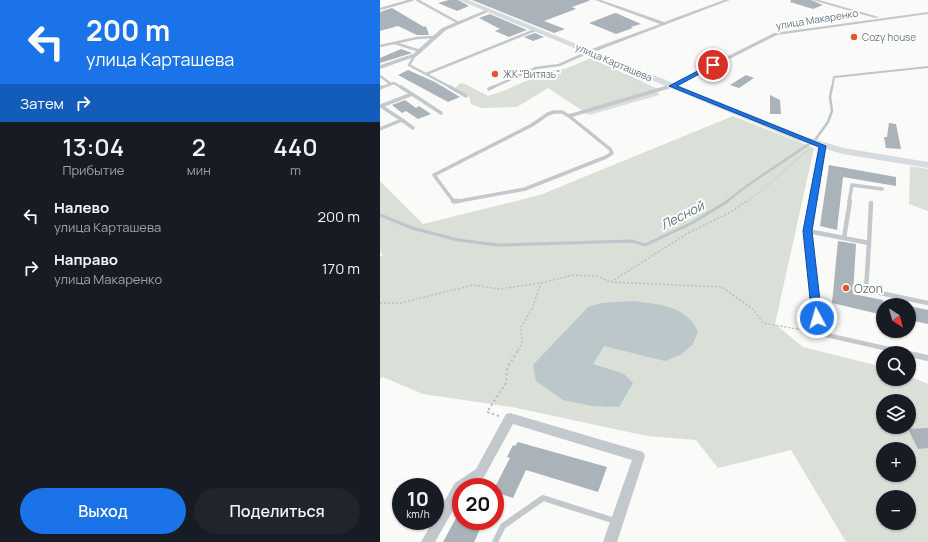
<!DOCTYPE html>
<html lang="ru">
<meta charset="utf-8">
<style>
body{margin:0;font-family:Manrope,sans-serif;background:#20242c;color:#f1f3f6;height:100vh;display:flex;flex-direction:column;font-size:15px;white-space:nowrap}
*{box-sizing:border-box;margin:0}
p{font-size:13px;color:#9ea1a6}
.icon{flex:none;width:22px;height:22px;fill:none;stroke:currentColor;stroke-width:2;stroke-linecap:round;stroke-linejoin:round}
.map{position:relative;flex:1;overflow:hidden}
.sheet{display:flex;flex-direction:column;background:#171b24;width:380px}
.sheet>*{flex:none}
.hud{background:#1a73e8;color:#fff;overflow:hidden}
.needle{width:26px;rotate:144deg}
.buttons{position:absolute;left:496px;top:298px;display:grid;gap:8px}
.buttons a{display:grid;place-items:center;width:40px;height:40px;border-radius:50%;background:#171b24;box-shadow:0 1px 3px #0004;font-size:20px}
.speed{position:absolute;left:12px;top:478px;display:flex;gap:8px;font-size:20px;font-weight:700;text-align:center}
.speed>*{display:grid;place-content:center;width:52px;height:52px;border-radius:50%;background:#171b24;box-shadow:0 1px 3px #0004;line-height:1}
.speed small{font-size:10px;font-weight:400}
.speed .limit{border:6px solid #d22;background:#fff;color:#111}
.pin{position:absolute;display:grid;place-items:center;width:34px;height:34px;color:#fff;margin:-17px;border:2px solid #fff;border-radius:50%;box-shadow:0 1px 4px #0007}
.me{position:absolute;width:44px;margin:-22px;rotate:354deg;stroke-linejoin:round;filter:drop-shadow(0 0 3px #0008)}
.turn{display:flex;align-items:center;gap:14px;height:84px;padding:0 20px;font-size:18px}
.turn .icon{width:52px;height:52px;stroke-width:2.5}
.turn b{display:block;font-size:28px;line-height:34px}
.then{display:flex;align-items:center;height:38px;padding:0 20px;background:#0003;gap:8px;font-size:15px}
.eta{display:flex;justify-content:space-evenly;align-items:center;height:68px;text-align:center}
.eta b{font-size:24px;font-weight:600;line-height:28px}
.button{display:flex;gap:8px;margin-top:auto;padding:8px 20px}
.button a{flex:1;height:46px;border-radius:24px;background:#1a73e8;color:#fff;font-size:16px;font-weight:600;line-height:46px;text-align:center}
.button a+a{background:#20242c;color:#f1f3f6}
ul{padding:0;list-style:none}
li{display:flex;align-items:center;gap:12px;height:52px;padding:0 20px}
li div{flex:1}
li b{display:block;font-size:15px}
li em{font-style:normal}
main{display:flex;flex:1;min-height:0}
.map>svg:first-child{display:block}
.green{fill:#dadfd7;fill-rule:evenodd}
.water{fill:#bbc7cb}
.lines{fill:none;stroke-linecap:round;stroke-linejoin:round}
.stream-far2{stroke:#bbc7cb;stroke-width:2}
.stream-far1{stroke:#bbc7cb;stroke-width:2.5}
.stream{stroke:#bbc7cb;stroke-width:3}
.building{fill:#aab3b9}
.path-far2{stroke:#bbbfc2;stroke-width:1;stroke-dasharray:1 1;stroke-linecap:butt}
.path-far1{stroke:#bbbfc2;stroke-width:1.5;stroke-dasharray:2 2;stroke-linecap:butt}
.path{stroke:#bbbfc2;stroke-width:2;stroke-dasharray:2.5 2.5;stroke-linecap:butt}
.lane-far3{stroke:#c3c8cc;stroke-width:2.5}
.lane-far2{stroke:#c3c8cc;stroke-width:3.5}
.lane-far1{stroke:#c3c8cc;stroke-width:4.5}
.lane{stroke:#c3c8cc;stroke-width:6}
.street{fill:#c3c8cc;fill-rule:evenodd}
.secondary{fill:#d6dbdf;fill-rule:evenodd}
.route{fill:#1a73e8;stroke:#114b97}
.poi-dot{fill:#e4572e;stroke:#fff;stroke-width:1.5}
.labels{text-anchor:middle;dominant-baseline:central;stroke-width:4;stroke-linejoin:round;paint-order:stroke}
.far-street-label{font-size:10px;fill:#657683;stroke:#fff}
.far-poi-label{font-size:10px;fill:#657683;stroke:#fff;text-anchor:start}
.poi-label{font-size:12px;fill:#657683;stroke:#fff;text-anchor:start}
.water-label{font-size:13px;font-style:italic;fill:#60757c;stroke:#fff}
</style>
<main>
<section class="sheet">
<div class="hud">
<div class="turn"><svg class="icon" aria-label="left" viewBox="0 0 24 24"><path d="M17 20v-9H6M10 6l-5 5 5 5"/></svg><div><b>200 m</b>улица Карташева</div></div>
<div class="then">Затем<svg class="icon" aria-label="right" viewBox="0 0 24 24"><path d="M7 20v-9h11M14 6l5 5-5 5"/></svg></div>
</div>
<div class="eta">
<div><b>13:04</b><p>Прибытие</p></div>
<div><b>2</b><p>мин</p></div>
<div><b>440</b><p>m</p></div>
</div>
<ul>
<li><svg class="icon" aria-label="left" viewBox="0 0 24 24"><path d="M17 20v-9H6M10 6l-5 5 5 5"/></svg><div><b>Налево</b><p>улица Карташева</p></div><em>200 m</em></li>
<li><svg class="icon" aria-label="right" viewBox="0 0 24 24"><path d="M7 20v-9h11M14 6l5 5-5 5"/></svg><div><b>Направо</b><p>улица Макаренко</p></div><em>170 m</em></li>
</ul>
<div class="button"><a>Выход</a><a>Поделиться</a></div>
</section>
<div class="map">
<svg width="548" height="542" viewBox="0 0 548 542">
<rect width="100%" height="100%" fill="#fafaf8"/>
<path class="green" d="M211,58L276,88L279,95L209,115L168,88L137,107L101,108L91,104L89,96L75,88L81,83L85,84L108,96L126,90L164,73L173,70L185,69Z
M353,116L434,148L395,324L423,347L503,367V379H529V376L548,384V542H466L411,450L338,468L316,440L267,436L132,407L43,394L3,377L0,379V257L3,254L0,253V181L43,224L160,195ZM503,401H529V427H503ZM503,449H529V475H503ZM503,497H529V523H503Z
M530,166L548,169V211L529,204Z"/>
<path class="water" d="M253,301C278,304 308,306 318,332L312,345L300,355L285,361L224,346L213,364L244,374L253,383L239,407L212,406L183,400L156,381L153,365L208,307L222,303Z"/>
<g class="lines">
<path class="stream-far2" d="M452,88L454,77L548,67"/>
<path class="stream-far1" d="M346,202L368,185L435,140L448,122L452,111L450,97L452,87"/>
<path class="stream" d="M0,215L32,228L78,240L118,245L252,241L265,245L312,223L348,201"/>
</g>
<path class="building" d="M69,0H78L89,6L77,11L58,3Z
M92,0H209V1L192,7L196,9L164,21L185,29L174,33Z
M411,0H431L443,5L433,9L410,2Z
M12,8L44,27L46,26L49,35H37L18,26L0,31V12Z
M235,13H236L261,24L251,27L253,28L236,34L209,23Z
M110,14L147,30L129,37L115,31L120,29L99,18Z
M155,33L164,37L153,41L144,37Z
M21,49L32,53L0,63V58Z
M28,70L55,82L80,97L68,102L18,75Z
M366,75L374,78L359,88L350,85Z
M390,95L400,100L401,114H390Z
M25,100L36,108L39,106L51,114L38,119L26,111L22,113L12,105Z
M509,123L516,124L521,149L506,148L504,137H507Z
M449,165L516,177V186L463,177L457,230L440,226Z
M458,241L476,244L473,294L503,300V315L452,303Z
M529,306L548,310V324L529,320Z
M548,428V448L538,449L528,429Z
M138,442L227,467L218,492L146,470L133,498L115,492V487L130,458L127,457L133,445L135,446Z
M81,509V521H104L94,542H63Z"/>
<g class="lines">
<path class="path-far2" d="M366,202C389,187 407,166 430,149"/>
<path class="path-far1" d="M231,282L342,287L374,310L383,323L434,332
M0,303H21L93,285L119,289L161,283L193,275L217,276L231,282L308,233L349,213L367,201
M138,350L142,344L141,327L152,309L161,283"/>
<path class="path" d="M119,416L107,412L126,383L127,368L139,349"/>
<path class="lane-far3" d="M37,0L77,22
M0,9L32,0
M15,43L40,51
M0,46L37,38L55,37
M35,55L29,65L72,88
M46,74L155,30
M0,76L11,84L0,88
M11,84L14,83L22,88
M111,88L156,68L179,65L211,51
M285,88L292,86"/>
<path class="lane-far2" d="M70,87L86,96
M0,88L2,87
M109,89L113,87
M32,94L61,113
M174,112H182L189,116L230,149L232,153L226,157L145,189L74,202L54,175L152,125L168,114Z
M189,116L288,87
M22,120L33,128
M0,129L22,120L1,106L32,94L21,87
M433,202L442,146
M469,202L472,185L502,189"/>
<path class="lane-far1" d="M73,201H79
M433,201L428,231L437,318L442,334L513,350
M428,231L489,243L486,290L548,303
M464,238L470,201
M489,243L491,203"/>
<path class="lane" d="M509,349L526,353
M529,354L548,358
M115,542L123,526L163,498L235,521"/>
<path class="street" d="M215,0H221L284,22L344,0H350L211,53L208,51L209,50L280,24Z
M432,0H439L499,17L495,18Z
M106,10L110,11L66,30L37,56L0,69V65L33,54L62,28Z
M548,12V14L397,35L294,87L289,86L394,33Z
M130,413L263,452L265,456L237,542H223L252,460L133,424L104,477L90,487H81V496L55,542H41L53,521H55V517L75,483L96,469L126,414Z"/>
<path class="secondary" d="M79,0H88L426,137L464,148L548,162V168L463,154L418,141Z"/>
</g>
<path class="route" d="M331,64L336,65L297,86L446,146L432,231L442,318L440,321H433L432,318L423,231L439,147L289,86Z"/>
<g class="poi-dot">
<circle cx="474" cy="37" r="4"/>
<circle cx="115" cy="74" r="4"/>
<circle cx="466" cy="288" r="4"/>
</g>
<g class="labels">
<g class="far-street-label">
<text transform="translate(437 19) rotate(-9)">улица Макаренко</text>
<text transform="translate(234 62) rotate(23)">улица Карташева</text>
</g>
<g class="far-poi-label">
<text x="482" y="37">Cozy house</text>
<text x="123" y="74">ЖК "Витязь"</text>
</g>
<g class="poi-label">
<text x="474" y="288">Ozon</text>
</g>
<g class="water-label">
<text transform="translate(302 215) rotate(-27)">Лесной</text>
</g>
</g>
</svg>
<div class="buttons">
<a><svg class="needle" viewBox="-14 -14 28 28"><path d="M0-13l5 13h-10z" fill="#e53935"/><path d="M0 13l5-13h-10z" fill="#9ea1a6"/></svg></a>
<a><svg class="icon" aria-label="search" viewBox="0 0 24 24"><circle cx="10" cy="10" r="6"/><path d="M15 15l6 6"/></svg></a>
<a><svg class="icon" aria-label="layers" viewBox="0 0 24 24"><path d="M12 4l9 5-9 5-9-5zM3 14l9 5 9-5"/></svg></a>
<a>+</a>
<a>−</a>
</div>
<div class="speed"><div>10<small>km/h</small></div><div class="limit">20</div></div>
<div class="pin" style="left:333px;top:65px;background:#d93025"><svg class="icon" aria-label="arrive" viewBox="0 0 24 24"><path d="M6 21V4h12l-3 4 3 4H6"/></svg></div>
<svg class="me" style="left:437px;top:318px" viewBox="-20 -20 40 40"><circle r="17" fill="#1a73e8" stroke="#fff" stroke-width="3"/><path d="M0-11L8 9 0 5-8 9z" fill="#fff"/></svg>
</div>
</main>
